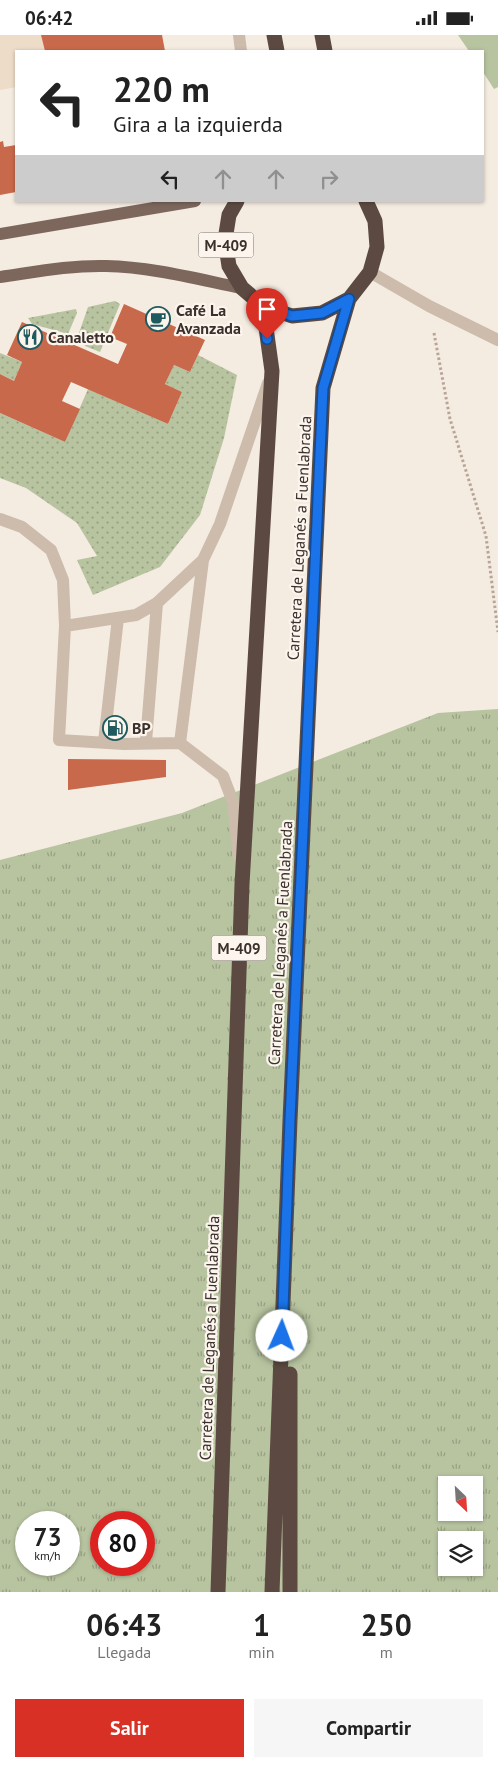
<!DOCTYPE html>
<html lang="es">
<meta charset="utf-8">
<style>
body{margin:0;font-family:"PT Sans",sans-serif;background:#f6f6f6;color:#222;height:100vh;display:flex;flex-direction:column;font-size:19px;white-space:nowrap}
*{box-sizing:border-box;margin:0}
p{font-size:16px;color:#767676}
.icon{flex:none;width:28px;height:28px;fill:none;stroke:currentColor;stroke-width:2;stroke-linecap:round;stroke-linejoin:round}
.map{position:relative;height:1557px;overflow:hidden}
.sheet{display:flex;flex-direction:column;background:#fff;flex:1}
.sheet>*{flex:none}
.top-card{position:absolute;left:15px;top:15px;width:469px;height:152px;border-radius:0px;box-shadow:0 1px 4px #0004;background:#fff;color:#222;overflow:hidden}
.needle{width:32px;rotate:155deg}
.fabs{position:absolute;left:438px;top:1441px;display:grid;gap:10px}
.fabs a{display:grid;place-items:center;width:45px;height:45px;border-radius:0px;background:#fff;box-shadow:0 1px 4px #0004;font-size:25px}
.speed{position:absolute;left:15px;top:1476px;display:flex;gap:10px;font-size:25px;font-weight:700;text-align:center}
.speed>*{display:grid;place-content:center;width:65px;height:65px;border-radius:50%;background:#fff;box-shadow:0 1px 4px #0004;line-height:1}
.speed small{font-size:12px;font-weight:400}
.speed .limit{border:8px solid #d22;background:#fff;color:#111}
.pin{position:absolute;display:grid;place-items:center;width:42px;height:42px;color:#fff;margin:-51px -21px;border-radius:50% 50% 50% 0;rotate:-45deg;box-shadow:0 0 5px #0007}
.pin .icon{rotate:45deg}
.me{position:absolute;width:55px;margin:-28px;rotate:2deg;stroke-linejoin:round;filter:drop-shadow(0 0 4px #0008)}
.turn{display:flex;align-items:center;gap:18px;height:105px;padding:0 15px;font-size:22px}
.turn .icon{width:65px;height:65px;stroke-width:2.5}
.turn b{display:block;font-size:35px;line-height:42px}
.lanes{display:flex;align-items:center;height:48px;padding:0 15px;background:#0003;justify-content:center;gap:25px;direction:ltr}
.lanes .off{opacity:.35}
.eta{display:flex;justify-content:space-evenly;align-items:center;height:85px;text-align:center}
.eta b{font-size:30px;font-weight:600;line-height:35px}
.cta{display:flex;gap:10px;margin-top:auto;padding:10px 15px}
.cta a{flex:1;height:58px;border-radius:0px;background:#d93025;color:#fff;font-size:20px;font-weight:600;line-height:58px;text-align:center}
.cta a+a{background:#f6f6f6;color:#222}
.status{display:flex;justify-content:space-between;align-items:center;height:35px;padding:0 25px;background:#fff;direction:ltr}
.status svg{height:14px;fill:currentColor}
.map>svg:first-child{display:block}
.grass{fill:#b8c4a0}
.park{fill:url(#park-tufts);fill-rule:evenodd}
.garden{fill:url(#garden-dots)}
.plaza{fill:#ecdcc8}
.building{fill:#c8694b}
.lines{fill:none;stroke-linecap:round;stroke-linejoin:round}
.path{stroke:#b9a596;stroke-width:3;stroke-dasharray:2.5 2.5;stroke-linecap:butt}
.minor{stroke:#cdbbac;stroke-width:12}
.major{stroke:#7d675c;stroke-width:12}
.highway{stroke:#5c4a42;stroke-width:15}
.route-casing{stroke:#114b97;stroke-width:12}
.route{stroke:#1a73e8;stroke-width:9}
.labels{text-anchor:middle;dominant-baseline:central;stroke-width:4.5;stroke-linejoin:round;paint-order:stroke}
.shield{fill:#fbf5ee;stroke:#756b66;stroke-width:1}
.shield-label{font-size:15px;font-weight:bold;fill:#3b302b}
.poi-label{font-size:16px;font-weight:bold;fill:#3b302b;stroke:#fbf5ee;text-anchor:start}
.street-label{font-size:16px;fill:#3b302b;stroke:#fbf5ee}
</style>
<div class="status"><b>06:42</b><svg viewBox="0 0 49 12"><path d="M0 12V9h3v3zM5 12V6h3v6zM10 12V3h3v9zM15 12V0h3v12zM26 1h20v11H26zM47 4h2v5h-2z"/></svg></div>
<div class="map">
<svg width="498" height="1557" viewBox="0 0 498 1557">
<defs>
<pattern id="park-tufts" width="24" height="20" patternUnits="userSpaceOnUse" patternTransform="scale(1.25)"><rect width="24" height="20" fill="#b8c4a0"/><path d="M3 7l-1-3M5 7V3M7 7l1-3M15 17l-1-3M17 17v-4M19 17l1-3" fill="none" stroke="#97a083"/></pattern>
<pattern id="garden-dots" width="8" height="8" patternUnits="userSpaceOnUse" patternTransform="scale(1.25)"><rect width="8" height="8" fill="#b8c4a0"/><path d="M2 2h.1M6 6h.1" fill="none" stroke="#97a083" stroke-width="1.8" stroke-linecap="round"/></pattern>
</defs>
<rect width="100%" height="100%" fill="#f4ebe1"/>
<path class="grass" d="M458,0H498V52L494,54L483,37L482,16H469Z"/>
<path class="park" d="M498,674V1557H0V825L182,778L438,678ZM446,1450H474V1478H446ZM26,1488H69V1530H26ZM101,1488H144V1530H101ZM446,1505H474V1532H446Z"/>
<path class="garden" d="M115,266L120,269L100,317L85,311L79,298L88,272Z
M76,274L77,278L68,299L32,289L28,283Z
M0,318L22,327L14,346L0,339Z
M198,320L237,340L224,403L200,480L160,532L93,560L77,525L97,521L77,488L26,453L0,443V378L65,407L88,354L168,389L182,357L165,349L174,330L190,337Z"/>
<path class="plaza" d="M0,0H41L45,16H16V52L0,55Z"/>
<path class="building" d="M41,0H162L165,16H45Z
M3,106L4,112L16,110V157L0,160V107Z
M124,269L205,305L190,337L174,330L165,349L182,357L168,389L71,347L62,366L80,374L65,407L0,378V339L14,346L22,327L7,320L22,287L118,329L127,309L110,302Z
M68,724L166,725V742L68,755Z"/>
<g class="lines">
<path class="path" d="M434,298L450,384L486,501L498,597"/>
<path class="minor" d="M239,0L241,16
M370,237L429,271L498,305
M0,484L22,492L51,515L63,545L65,591L59,705L124,709L180,708L223,741L233,767L239,822
M65,591L136,580L157,568L203,525L220,489L268,348
M104,707L118,583
M146,707L157,568
M180,708L203,525"/>
<path class="major" d="M0,199L195,166
M0,242C35,237 71,230 106,231C152,232 197,244 242,253"/>
<path class="highway" d="M274,0L277,16
M322,0L325,16
M237,166L229,180L225,205L229,231L242,253L263,271L292,281L322,278L349,264L370,237L377,212L375,186L366,166
M290,1339V1557
M218,1557L242,849L272,336L263,271
M272,1557L290,1085L323,353L349,264"/>
</g>
<g class="lines">
<defs>
<path id="route" d="M267,304L263,271L292,281L322,278L349,264L323,353L290,1085L282,1301"/>
</defs>
<use href="#route" class="route-casing"/>
<use href="#route" class="route"/>
</g>
<defs>
<symbol id="cafe-ring" viewBox="-11 -11 22 22"><circle r="9.5" fill="#fbf5ee" stroke="#1f5a5e" stroke-width="1.5"/><path d="M-5.5-4.5H6V0H3Q3 3.5 0 3.5H-2.5Q-5.5 3.5-5.5 0ZM3-3.2v2h1.7v-2ZM-6 4.5H4V6H-6Z" fill="#1f5a5e"/></symbol>
<symbol id="restaurant-ring" viewBox="-11 -11 22 22"><circle r="9.5" fill="#fbf5ee" stroke="#1f5a5e" stroke-width="1.5"/><path d="M-5-6h1v4h1v-4h1v4h1v-4h1v5L-1.5 .5V6h-2V.5L-5-1ZM5-6V6H3V1.5H1.5Q1.5-4 5-6Z" fill="#1f5a5e"/></symbol>
<symbol id="fuel-ring" viewBox="-11 -11 22 22"><circle r="9.5" fill="#fbf5ee" stroke="#1f5a5e" stroke-width="1.5"/><path d="M-5.5-6h7V0h2V4h1.3V-2.5L3-4.5l.8-.8L6-3V5H2.5V1h-1V6h-7ZM-4.2-4.7v3.2H.2V-4.7Z" fill="#1f5a5e"/></symbol>
</defs>
<g fill-rule="evenodd">
<use href="#cafe-ring" x="144" y="270" width="28" height="28"/>
<use href="#restaurant-ring" x="16" y="288" width="28" height="28"/>
<use href="#fuel-ring" x="101" y="679" width="28" height="28"/>
</g>
<g class="labels">
<g class="shield">
<rect x="198.5" y="197.5" width="55" height="25" rx="4"/>
<rect x="211.5" y="900.5" width="55" height="25" rx="4"/>
</g>
<g class="shield-label">
<text x="226" y="210">M-409</text>
<text x="239" y="913">M-409</text>
</g>
<g class="poi-label">
<text x="176" y="275">Café La<tspan x="176" dy="18">Avanzada</tspan></text>
<text x="48" y="302">Canaletto</text>
<text x="132" y="693">BP</text>
</g>
<g class="street-label">
<text transform="translate(299 503) rotate(-87)">Carretera de Leganés a Fuenlabrada</text>
<text transform="translate(280 908) rotate(-87)">Carretera de Leganés a Fuenlabrada</text>
<text transform="translate(209 1303) rotate(-88)">Carretera de Leganés a Fuenlabrada</text>
</g>
</g>
</svg>
<div class="fabs">
<a><svg class="needle" viewBox="-14 -14 28 28"><path d="M0-13l5 13h-10z" fill="#e53935"/><path d="M0 13l5-13h-10z" fill="#767676"/></svg></a>
<a><svg class="icon" aria-label="layers" viewBox="0 0 24 24"><path d="M12 4l9 5-9 5-9-5zM3 14l9 5 9-5"/></svg></a>
</div>
<div class="speed"><div>73<small>km/h</small></div><div class="limit">80</div></div>
<div class="pin" style="left:267px;top:304px;background:#d93025"><svg class="icon" aria-label="arrive" viewBox="0 0 24 24"><path d="M6 21V4h12l-3 4 3 4H6"/></svg></div>
<svg class="me" style="left:282px;top:1301px" viewBox="-20 -20 40 40"><circle r="19" fill="#fff"/><path d="M0-13L10 11 0 6-10 11z" fill="#1a73e8"/></svg>
<div class="top-card">
<div class="turn"><svg class="icon" aria-label="left" viewBox="0 0 24 24"><path d="M17 20v-9H6M10 6l-5 5 5 5"/></svg><div><b>220 m</b>Gira a la izquierda</div></div>
<div class="lanes"><svg class="icon" aria-label="left" viewBox="0 0 24 24"><path d="M17 20v-9H6M10 6l-5 5 5 5"/></svg><svg class="icon off" aria-label="ahead" viewBox="0 0 24 24"><path d="M12 20V5M6 11l6-6 6 6"/></svg><svg class="icon off" aria-label="ahead" viewBox="0 0 24 24"><path d="M12 20V5M6 11l6-6 6 6"/></svg><svg class="icon off" aria-label="right" viewBox="0 0 24 24"><path d="M7 20v-9h11M14 6l5 5-5 5"/></svg></div>
</div>
</div>
<section class="sheet">
<div class="eta">
<div><b>06:43</b><p>Llegada</p></div>
<div><b>1</b><p>min</p></div>
<div><b>250</b><p>m</p></div>
</div>
<div class="cta"><a>Salir</a><a>Compartir</a></div>
</section>
